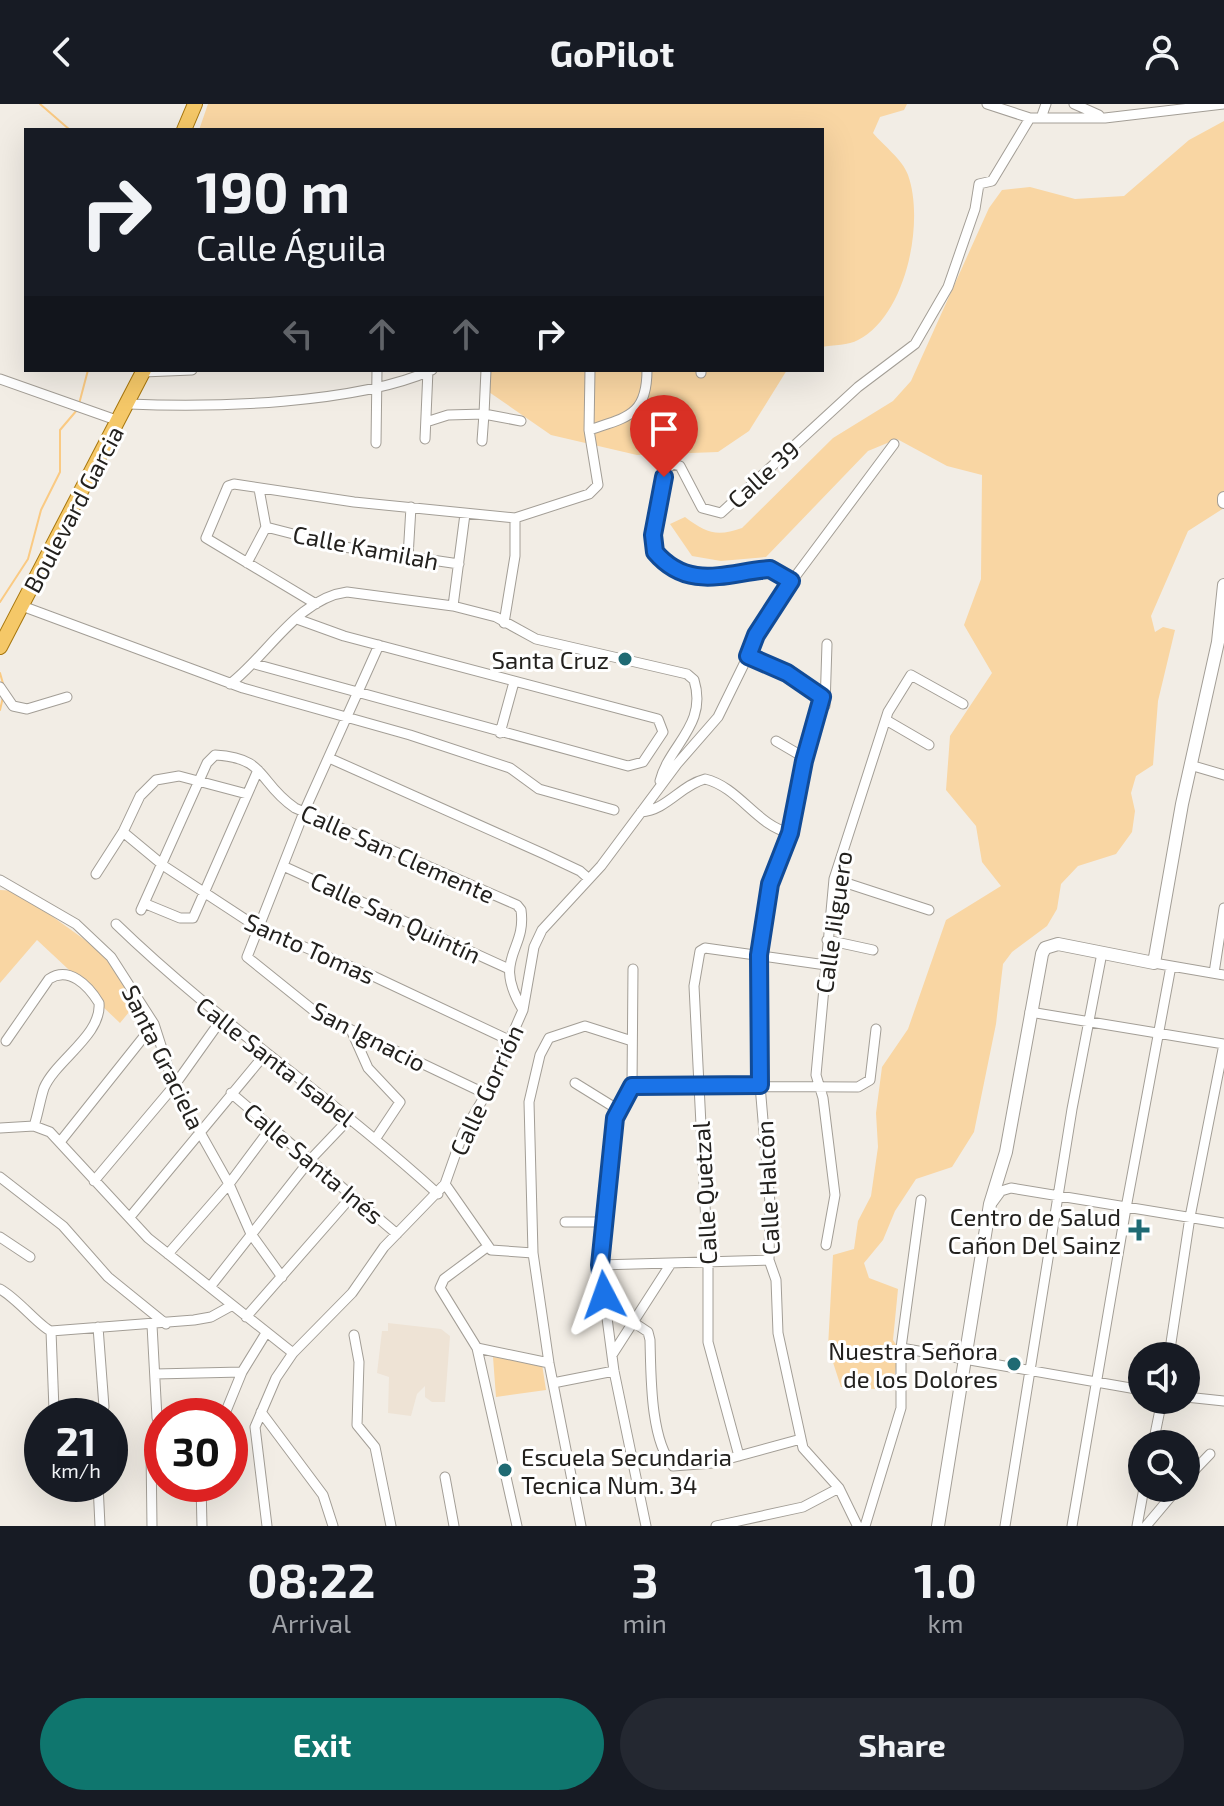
<!DOCTYPE html>
<meta charset="utf-8">
<style>
body{margin:0;font-family:"Exo 2",sans-serif;background:#242831;color:#f1f3f6;height:100vh;display:flex;flex-direction:column;font-size:30px;white-space:nowrap}
*{box-sizing:border-box;margin:0}
p{font-size:26px;color:#9ea1a6}
.icon{flex:none;width:44px;height:44px;fill:none;stroke:currentColor;stroke-width:2;stroke-linecap:round;stroke-linejoin:round}
.map{position:relative;height:1422px;overflow:hidden}
.details{display:flex;flex-direction:column;background:#171b24;flex:1}
.details>*{flex:none}
.top-card{position:absolute;left:24px;top:24px;width:800px;height:244px;border-radius:0px;box-shadow:0 8px 32px #0002;background:#171b24;color:#f1f3f6;overflow:hidden}
.tools{position:absolute;left:1128px;top:1238px;display:grid;gap:16px}
.tools a{display:grid;place-items:center;width:72px;height:72px;border-radius:50%;background:#171b24;box-shadow:0 8px 32px #0002;font-size:40px}
.speed{position:absolute;left:24px;top:1294px;display:flex;gap:16px;font-size:40px;font-weight:700;text-align:center}
.speed>*{display:grid;place-content:center;width:104px;height:104px;border-radius:50%;background:#171b24;box-shadow:0 8px 32px #0002;line-height:1}
.speed small{font-size:20px;font-weight:400}
.speed .limit{border:12px solid #d22;background:#fff;color:#111}
.pin{position:absolute;display:grid;place-items:center;width:68px;height:68px;color:#fff;margin:-82px -34px;border-radius:50% 50% 50% 0;rotate:-45deg;box-shadow:0 0 8px #0007}
.pin .icon{rotate:45deg}
.me{position:absolute;width:88px;margin:-44px;rotate:356deg;stroke-linejoin:round;filter:drop-shadow(0 0 6px #0008)}
.turn{display:flex;align-items:center;gap:28px;height:168px;padding:0 40px;font-size:36px}
.turn .icon{width:104px;height:104px;stroke-width:2.5}
.turn b{display:block;font-size:56px;line-height:68px}
.lanes{display:flex;align-items:center;height:76px;padding:0 40px;background:#0003;justify-content:center;gap:40px;direction:ltr}
.lanes .off{opacity:.35}
.eta{display:flex;justify-content:space-evenly;align-items:center;height:136px;text-align:center}
.eta b{font-size:48px;font-weight:700;line-height:56px}
.primary-button{display:flex;gap:16px;margin-top:auto;padding:16px 40px}
.primary-button a{flex:1;height:92px;border-radius:48px;background:#0f766e;color:#fff;font-size:32px;font-weight:700;line-height:92px;text-align:center}
.primary-button a+a{background:#242831;color:#f1f3f6}
header{display:flex;justify-content:space-between;align-items:center;height:104px;padding:0 40px;background:#171b24;font-size:36px;font-weight:700}
.map>svg:first-child{display:block}
.built{fill:#eee3d5}
.green{fill:#f9d6a3}
.lines{fill:none;stroke-linecap:round;stroke-linejoin:round}
.stream{stroke:#faca83;stroke-width:2}
.street-casing{stroke:#a39e96;stroke-width:11}
.secondary-casing{stroke:#a39e96;stroke-width:14}
.primary-casing{stroke:#a7760d;stroke-width:16}
.street{stroke:#fff;stroke-width:9}
.secondary{stroke:#fff;stroke-width:12}
.primary{stroke:#f5c868;stroke-width:14}
.route-casing{stroke:#114b97;stroke-width:20}
.route{stroke:#1a73e8;stroke-width:14}
.poi-dot{fill:#1f6a73;stroke:#fff;stroke-width:3}
.labels{text-anchor:middle;dominant-baseline:central;stroke-width:6;stroke-linejoin:round;paint-order:stroke}
.street-label{font-size:24px;fill:#23211e;stroke:#fff}
.poi-label{font-size:24px;fill:#23211e;stroke:#fff;text-anchor:end}
</style>
<header><svg class="icon" aria-label="back" viewBox="0 0 24 24"><path d="M15 5l-7 7 7 7"/></svg>GoPilot<svg class="icon" aria-label="person" viewBox="0 0 24 24"><circle cx="12" cy="8" r="4"/><path d="M4 21q1-7 8-7t8 7"/></svg></header>
<div class="map">
<svg width="1224" height="1422" viewBox="0 0 1224 1422">
<rect width="100%" height="100%" fill="#f2ede5"/>
<path class="built" d="M388,1219L441,1225L450,1232L445,1298H432L425,1293V1282L417,1290L411,1312L388,1309L389,1273L377,1269L382,1227H388Z"/>
<path class="green" d="M208,0H907L904,6L880,13L873,29C883,41 903,56 908,71C925,118 906,212 858,236C849,241 833,241 822,243V26H199Z
M1224,17V404L1188,427L1151,512L1155,528L1163,523L1175,526L1158,597L1153,661L1136,672L1131,689L1135,707L1132,728L1116,750L1078,762L1061,780L1057,805L1047,822L1012,848L1003,860L996,920L974,1028L952,1063L916,1075L895,1107L883,1136L864,1159L869,1174L898,1185L893,1236L899,1245L892,1286L841,1283L828,1243L833,1151L854,1145L858,1117L871,1092L878,1043L876,1009L882,963L908,925L946,816L1001,782L982,758L976,722L946,686L950,632L992,569L964,521L981,475L982,371L947,362L897,335L868,347L766,453L721,457L692,452L670,420L685,413C706,429 717,433 742,424L833,334L893,297L911,277L989,104L1002,86L1030,83L1075,95L1124,92L1189,36Z
M485,266H787L749,327L718,348L637,351L551,331L486,286Z
M0,786L17,787L99,846L139,896L120,919L101,901L97,892L37,836L0,879Z
M493,1253L542,1260L546,1286L496,1293Z"/>
<g class="lines">
<path class="stream" d="M40,0L70,26
M79,300L88,266
M0,498L28,455L41,406L60,368V326L77,306
M0,569L4,583
M0,606L3,593"/>
<defs>
<path id="street" d="M987,0L1030,14H1105L1224,0
M1074,0L1099,11
M1041,14L1046,0
M486,266L484,310L521,317
M143,268L192,266
M701,269V266
M0,275L119,317
M129,300C212,304 356,300 432,266
M426,318L448,311L484,310L482,337
M589,326C627,313 647,312 647,266
M425,335L428,266
M376,339L377,266
M259,385L266,423
M266,423L344,443L459,460
M408,453L411,403
M247,459L266,423
M791,477L770,465C735,468 709,482 675,463C664,457 656,453 652,440L665,366L673,360L680,362L702,404L721,409L858,283L915,240L948,183L975,105L979,80L992,77L1030,14
M316,500L206,434L228,382L234,380L354,398L515,414L589,390L598,381L589,326L590,266
M22,502L243,584L410,631L510,664L539,685L614,706
M453,502L465,410
M504,519L515,452V414
M379,541L304,708L247,853L318,910L486,990
M748,552L787,569L822,593L804,657L790,729L770,780L759,851L760,981L770,1099L769,1156L776,1176L778,1229L803,1344L839,1384L857,1421
M255,560L628,662L643,658L663,628L658,615L344,532L297,515
M230,580C267,552 298,494 347,488L453,502L496,513L536,535L687,570L694,576C708,621 669,641 660,677
M0,583L13,602L27,605L67,593
M825,602L827,540
M886,616L929,641
M500,629L514,578
M776,637L805,654
M329,654L544,750L580,767L589,775
M1190,661L1224,671
M641,708C667,706 681,681 705,675C739,683 757,722 790,729
M123,728L164,762L257,823L373,872L511,937
M283,762L509,865
M96,770L123,728L140,692L156,676L179,672L247,690
M834,775L929,806
M0,776L76,820L111,853L154,920L174,982L229,1080L251,1130L282,1173
M146,800L180,814H193L258,666
M141,806L207,659L215,651C268,654 257,678 295,704L517,801L521,806C527,848 491,853 523,906
M116,820C217,918 334,995 438,1090
M827,836L873,846
M1154,859L1224,871
M633,865L632,982L615,1014L600,1161L614,1267L646,1422
M1214,869L1224,804
M1030,908L1224,940
M352,928L368,964L400,998L376,1034
M6,937L49,875C69,862 88,881 99,899C102,931 56,956 44,984C40,996 38,1010 34,1022
M575,979L617,1005
M632,982L858,983L870,976L876,925
M231,989L397,1130
M0,1024L34,1022L50,1028L148,1134L293,1249
M60,1038L154,920
M0,1073L63,1122L108,1173L166,1220
M94,1077L174,982L221,916
M445,1080L491,1146L533,1149
M993,1098L1001,1087L1011,1084L1224,1119
M130,1113L266,949
M565,1118H604
M0,1133L30,1153
M826,1141L835,1091L823,994L816,971L834,775L888,608L911,571L963,600
M487,1143L444,1175L440,1184L477,1244L517,1422
M168,1150L229,1080L270,1025
M600,1161L769,1156
M210,1183L310,1056L349,1015
M0,1185C17,1194 41,1224 51,1227
M246,1213L352,1092
M633,1218L648,1228L650,1236C651,1270 650,1336 673,1362L713,1359L801,1335
M152,1221L157,1314L162,1317
M98,1223L104,1303
M51,1227L194,1216L211,1213L231,1202
M51,1227L54,1306
M354,1231L359,1258L357,1321L375,1343L391,1422
M477,1244L549,1259
M901,1244L1142,1286
M612,1251L670,1161
M1169,1252L1190,1113L1224,940
M155,1270L242,1268
M553,1279L614,1267
M1186,1293L1224,1297
M261,1308L323,1391L333,1422
M224,1312L242,1268L266,1229
M1153,1340L1162,1296
M151,1345L152,1422
M739,1352L708,1238V1160L694,882L700,847L705,844L826,861
M445,1373L454,1422
M1186,1375L1210,1350
M98,1380L100,1422
M201,1380L202,1422
M267,1422L255,1323L276,1274L293,1249L352,1189L384,1143L445,1080L463,1029L486,990L523,906L534,843L542,826L601,762L677,660L718,613L771,505L894,340
M581,1422L549,1259L533,1149L529,998L540,951L549,934L585,922L632,937
M716,1422L803,1403L839,1384
M865,1422L901,1304V1244L921,1096
M1005,1422L1072,1005L1102,849
M1072,1422L1126,1104L1171,862
M1137,1422L1144,1384
M1146,1422L1178,1384"/>
<path id="secondary" d="M1224,394V398
M938,1422L990,1100L1006,1048L1042,850L1045,844L1058,840L1154,859L1182,700L1218,538L1224,481"/>
<path id="primary" d="M184,26L195,0
M0,543L144,266"/>
</defs>
<use href="#street" class="street-casing"/>
<use href="#secondary" class="secondary-casing"/>
<use href="#primary" class="primary-casing"/>
<use href="#street" class="street"/>
<use href="#secondary" class="secondary"/>
<use href="#primary" class="primary"/>
</g>
<g class="lines">
<defs>
<path id="route" d="M604,1191L600,1161L615,1014L632,982L760,981L759,851L770,780L790,729L804,657L822,593L787,569L748,552L756,531L791,477L770,465C728,468 689,488 655,448L653,431L664,373"/>
</defs>
<use href="#route" class="route-casing"/>
<use href="#route" class="route"/>
</g>
<g class="poi-dot">
<circle cx="625" cy="555" r="8"/>
<path d="M1135 1114h8v8h8v8h-8v8h-8v-8h-8v-8h8z"/>
<circle cx="1014" cy="1260" r="8"/>
<circle cx="505" cy="1366" r="8"/>
</g>
<g class="labels">
<g class="street-label">
<text transform="translate(763 370) rotate(-42)">Calle 39</text>
<text transform="translate(73 405) rotate(-62)">Boulevard Garcia</text>
<text transform="translate(366 443) rotate(11)">Calle Kamilah</text>
<text transform="translate(398 749) rotate(24)">Calle San Clemente</text>
<text transform="translate(396 813) rotate(25)">Calle San Quintín</text>
<text transform="translate(833 818) rotate(-82)">Calle Jilguero</text>
<text transform="translate(310 844) rotate(24)">Santo Tomas</text>
<text transform="translate(369 932) rotate(27)">San Ignacio</text>
<text transform="translate(164 953) rotate(64)">Santa Graciela</text>
<text transform="translate(276 957) rotate(38)">Calle Santa Isabel</text>
<text transform="translate(486 986) rotate(-65)">Calle Gorrión</text>
<text transform="translate(314 1059) rotate(40)">Calle Santa Inés</text>
<text transform="translate(767 1084) rotate(-93)">Calle Halcón</text>
<text transform="translate(704 1089) rotate(-93)">Calle Quetzal</text>
</g>
<g class="poi-label">
<text x="609" y="555">Santa Cruz</text>
<text x="1121" y="1112">Centro de Salud<tspan x="1121" dy="28">Cañon Del Sainz</tspan></text>
<text x="998" y="1246">Nuestra Señora<tspan x="998" dy="28">de los Dolores</tspan></text>
<text x="521" y="1352" text-anchor="start">Escuela Secundaria<tspan x="521" dy="28">Tecnica Num. 34</tspan></text>
</g>
</g>
</svg>
<div class="tools">
<a><svg class="icon" aria-label="sound" viewBox="0 0 24 24"><path d="M4 9h4l5-4v14l-5-4H4zM17 9q2 3 0 6"/></svg></a>
<a><svg class="icon" aria-label="search" viewBox="0 0 24 24"><circle cx="10" cy="10" r="6"/><path d="M15 15l6 6"/></svg></a>
</div>
<div class="speed"><div>21<small>km/h</small></div><div class="limit">30</div></div>
<div class="pin" style="left:664px;top:373px;background:#d93025"><svg class="icon" aria-label="arrive" viewBox="0 0 24 24"><path d="M6 21V4h12l-3 4 3 4H6"/></svg></div>
<svg class="me" style="left:604px;top:1191px" viewBox="-20 -20 40 40"><path d="M0-17L14 15 0 8-14 15z" fill="#1a73e8" stroke="#fff" stroke-width="4"/></svg>
<div class="top-card">
<div class="turn"><svg class="icon" aria-label="right" viewBox="0 0 24 24"><path d="M7 20v-9h11M14 6l5 5-5 5"/></svg><div><b>190 m</b>Calle Águila</div></div>
<div class="lanes"><svg class="icon off" aria-label="left" viewBox="0 0 24 24"><path d="M17 20v-9H6M10 6l-5 5 5 5"/></svg><svg class="icon off" aria-label="ahead" viewBox="0 0 24 24"><path d="M12 20V5M6 11l6-6 6 6"/></svg><svg class="icon off" aria-label="ahead" viewBox="0 0 24 24"><path d="M12 20V5M6 11l6-6 6 6"/></svg><svg class="icon" aria-label="right" viewBox="0 0 24 24"><path d="M7 20v-9h11M14 6l5 5-5 5"/></svg></div>
</div>
</div>
<section class="details">
<div class="eta">
<div><b>08:22</b><p>Arrival</p></div>
<div><b>3</b><p>min</p></div>
<div><b>1.0</b><p>km</p></div>
</div>
<div class="primary-button"><a>Exit</a><a>Share</a></div>
</section>
